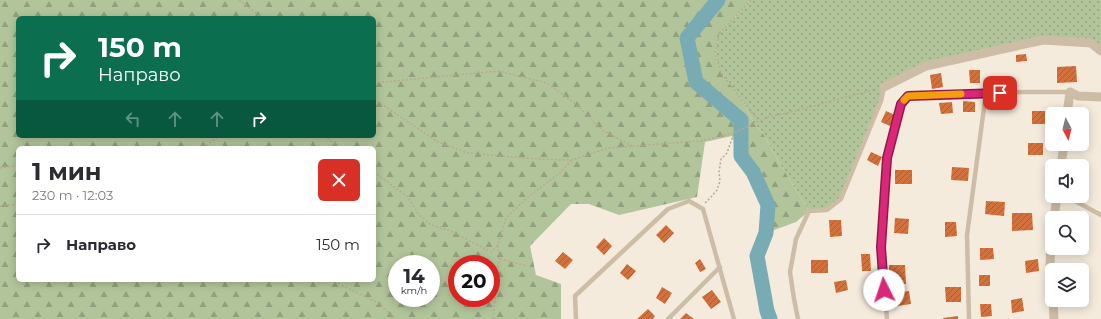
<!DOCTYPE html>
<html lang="ru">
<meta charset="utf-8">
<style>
body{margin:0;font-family:Montserrat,sans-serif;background:#f2f2f3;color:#2b2b33;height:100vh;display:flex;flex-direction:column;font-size:15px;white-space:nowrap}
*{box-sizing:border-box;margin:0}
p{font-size:13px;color:#7c7c81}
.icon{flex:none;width:22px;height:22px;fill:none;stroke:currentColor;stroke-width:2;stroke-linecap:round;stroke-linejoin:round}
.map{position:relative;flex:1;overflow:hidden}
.sheet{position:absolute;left:16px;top:146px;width:360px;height:136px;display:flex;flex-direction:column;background:#fff;border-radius:6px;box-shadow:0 2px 10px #0003}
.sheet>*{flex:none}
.top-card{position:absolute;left:16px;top:16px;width:360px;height:122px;border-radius:6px;box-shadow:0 2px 10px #0003;background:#0b6e4f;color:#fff;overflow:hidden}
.needle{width:26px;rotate:173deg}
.controls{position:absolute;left:1045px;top:107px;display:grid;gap:8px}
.controls a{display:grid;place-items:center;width:44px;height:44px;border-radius:6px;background:#fff;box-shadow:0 2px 10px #0003;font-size:20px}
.speed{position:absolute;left:388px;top:255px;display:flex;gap:8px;font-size:20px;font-weight:700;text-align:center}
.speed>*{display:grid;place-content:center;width:52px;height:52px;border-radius:50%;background:#fff;box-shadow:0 2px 10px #0003;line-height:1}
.speed small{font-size:10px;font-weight:400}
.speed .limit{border:6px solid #d22;background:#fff;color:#111}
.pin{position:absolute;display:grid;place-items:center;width:34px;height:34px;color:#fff;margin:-17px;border-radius:8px;box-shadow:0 2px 6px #0006}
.me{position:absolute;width:44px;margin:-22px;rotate:356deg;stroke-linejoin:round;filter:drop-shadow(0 0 3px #0008)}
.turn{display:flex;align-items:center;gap:14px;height:84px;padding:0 16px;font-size:18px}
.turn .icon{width:52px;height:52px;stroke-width:2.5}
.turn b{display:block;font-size:28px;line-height:34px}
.lanes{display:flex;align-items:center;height:38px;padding:0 16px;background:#0003;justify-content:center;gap:20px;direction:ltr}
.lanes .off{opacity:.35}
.round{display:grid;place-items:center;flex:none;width:42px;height:42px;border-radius:6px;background:#f2f2f3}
.summary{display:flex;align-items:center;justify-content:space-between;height:68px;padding:0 16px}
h1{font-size:24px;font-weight:700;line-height:30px}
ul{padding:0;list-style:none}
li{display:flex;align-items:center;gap:12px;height:60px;padding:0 16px;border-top:1px solid #e1e1e2}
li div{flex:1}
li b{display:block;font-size:15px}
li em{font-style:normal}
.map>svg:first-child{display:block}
.grass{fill:url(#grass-dots)}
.forest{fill:url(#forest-firs);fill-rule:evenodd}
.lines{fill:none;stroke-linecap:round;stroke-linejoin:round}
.river{stroke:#78abb4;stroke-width:15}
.building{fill:url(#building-hatch)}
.path{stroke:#baa790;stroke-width:1.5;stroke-dasharray:2 2;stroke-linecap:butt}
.lane{stroke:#cebda6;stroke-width:4.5}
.street{stroke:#cebda6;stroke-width:9}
.route-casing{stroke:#8e194d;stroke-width:10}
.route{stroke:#db2777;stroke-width:7}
.slow{stroke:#f59e0b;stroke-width:7}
</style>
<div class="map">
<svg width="1101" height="319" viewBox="0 0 1101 319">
<defs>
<pattern id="grass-dots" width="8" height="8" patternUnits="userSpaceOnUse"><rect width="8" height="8" fill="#b2c59a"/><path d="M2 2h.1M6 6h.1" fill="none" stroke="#92a07e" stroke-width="1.8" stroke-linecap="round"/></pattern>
<pattern id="forest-firs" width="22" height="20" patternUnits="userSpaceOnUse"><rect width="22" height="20" fill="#b2c59a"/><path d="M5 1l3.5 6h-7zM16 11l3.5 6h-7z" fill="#92a07e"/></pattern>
<pattern id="building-hatch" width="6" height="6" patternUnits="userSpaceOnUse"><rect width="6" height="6" fill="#d1713d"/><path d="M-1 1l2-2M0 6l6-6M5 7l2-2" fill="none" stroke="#ab5d33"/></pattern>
</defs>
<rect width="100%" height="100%" fill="#f4ebdc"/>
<path class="grass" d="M751,0H1101V51L1091,43L1043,40L926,66L884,87L881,101L841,199L827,210L809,211L780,164L762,132L754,124L742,99L721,73L715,52L719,34Z"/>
<path class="forest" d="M0,0H751L719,34L715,52L721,73L742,99L754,124L762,132L780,164L809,211L796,222L766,233L768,205L753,172L741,156L732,136L705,142L697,197L619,215L589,204H571L530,246L536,275L561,284V319H0ZM18,18H374V136H18ZM18,148H374V280H18ZM397,264H431V298H397ZM457,264H491V298H457Z"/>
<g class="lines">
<path class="river" d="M718,0L687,38L696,82L741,120V156L753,172L768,205L766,233L757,256L767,311L770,319"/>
</g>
<path class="building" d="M1026,54L1027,61L1016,62V55Z
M1076,66L1077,82L1057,83V67Z
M969,70H980V83H970Z
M941,73L943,87L932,89L930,75Z
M963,101L975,102V112H963Z
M952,102L953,113L941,114L939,103Z
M886,111L895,115L890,126L881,122Z
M1032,111H1050V124H1032Z
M1028,143H1043V155H1028Z
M871,152L882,157L878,166L867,160Z
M952,167L969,168L968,181L951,180Z
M895,170H912V184H895Z
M986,201L1005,202L1004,216L985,214Z
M1012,213H1032L1033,230L1012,231Z
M895,218L909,219L908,234L894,233Z
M829,220H841L842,236L830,237Z
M945,222H956L957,236L945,237Z
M666,225L674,233L664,243L656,235Z
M604,238L612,246L604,255L596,247Z
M980,248H993L994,259L980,260Z
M563,252L573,260L565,269L555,261Z
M861,254H870L871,271H862Z
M700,259L706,269L700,272L695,263Z
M1038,259L1039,271L1026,273L1025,261Z
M811,260H828V273H811Z
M627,264L636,271L628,280L620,273Z
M889,265H905L906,284H889Z
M979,275H990V286H979Z
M846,280L848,290L836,293L834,282Z
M662,287L672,293L665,304L656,298Z
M945,287H961V302H946Z
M712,290L721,302L711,309L702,297Z
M909,291L911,304L897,306L895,293Z
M1022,298L1024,311L1012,313L1011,300Z
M980,304H991L992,316L981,317Z
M648,309L655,316L653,319H637Z
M686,313L694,319H680Z
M958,316V319H943V318Z"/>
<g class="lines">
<path class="path" d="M239,0L262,18
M751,0L719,34L715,52L721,73L759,121
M374,83L498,71L547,83L577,105L602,130L632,146
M374,99L438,142L468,153L535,159L572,160L608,148L700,141L734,133
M324,136L341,148
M203,148L219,136
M0,168L18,165
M374,172L408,197L419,215L431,225L451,231L491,252L498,245
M705,203L712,196L717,190L720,181L719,172L721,159L727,153L734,133L768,117L787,113L876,89
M0,206L18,204
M500,259L527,266
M331,280L376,302L396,319
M493,319L499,259L498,245L506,218L527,198L562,171L572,160"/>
<path class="lane" d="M1066,196L1101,215
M576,319L575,296L668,209L689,201L703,209L734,319
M668,319L720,267
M798,319L794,299L790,272L796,239L809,211L827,210L841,199L881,101L884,87
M887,319L881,247L887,158L901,103L908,96L1027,92H1070
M969,319L967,235L986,93"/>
<path class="street" d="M884,87L926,66L1043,40L1091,43L1101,51
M1067,114L1070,92L1078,96L1101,97
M1061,166L1064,144
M1054,218L1057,196
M1052,229L1050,264L1052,290
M1053,300L1054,319"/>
</g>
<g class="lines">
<defs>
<path id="route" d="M884,290L881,247L887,158L901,104L908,96L1000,93"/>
</defs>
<use href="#route" class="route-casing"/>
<use href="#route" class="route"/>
<path class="slow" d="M904,100L908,96L961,94"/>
</g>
</svg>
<div class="controls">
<a><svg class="needle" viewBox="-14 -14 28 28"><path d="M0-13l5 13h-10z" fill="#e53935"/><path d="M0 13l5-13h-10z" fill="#7c7c81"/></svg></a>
<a><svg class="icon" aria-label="sound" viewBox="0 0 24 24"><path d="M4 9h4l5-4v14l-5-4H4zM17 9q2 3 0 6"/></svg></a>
<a><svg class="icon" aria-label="search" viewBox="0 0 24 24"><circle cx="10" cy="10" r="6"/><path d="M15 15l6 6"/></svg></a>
<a><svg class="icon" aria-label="layers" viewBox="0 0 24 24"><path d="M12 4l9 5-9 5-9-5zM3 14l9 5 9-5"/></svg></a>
</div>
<div class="speed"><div>14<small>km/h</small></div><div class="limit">20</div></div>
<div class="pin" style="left:1000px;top:93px;background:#d93025"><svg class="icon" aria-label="arrive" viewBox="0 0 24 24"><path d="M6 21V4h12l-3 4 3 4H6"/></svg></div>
<svg class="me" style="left:884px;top:290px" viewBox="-20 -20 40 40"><circle r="19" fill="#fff"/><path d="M0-13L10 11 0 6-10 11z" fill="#db2777"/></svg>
<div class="top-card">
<div class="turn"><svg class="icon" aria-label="right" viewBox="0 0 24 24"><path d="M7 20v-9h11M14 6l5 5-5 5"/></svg><div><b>150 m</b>Направо</div></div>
<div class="lanes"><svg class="icon off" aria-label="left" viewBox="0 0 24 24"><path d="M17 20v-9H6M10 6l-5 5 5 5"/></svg><svg class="icon off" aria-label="ahead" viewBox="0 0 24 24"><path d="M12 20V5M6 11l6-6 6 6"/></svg><svg class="icon off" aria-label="ahead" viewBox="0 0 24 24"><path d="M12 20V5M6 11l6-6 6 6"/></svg><svg class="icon" aria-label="right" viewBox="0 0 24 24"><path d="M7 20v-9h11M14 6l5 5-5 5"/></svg></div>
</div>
<section class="sheet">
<div class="summary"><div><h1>1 мин</h1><p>230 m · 12:03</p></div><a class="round" style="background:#d93025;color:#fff"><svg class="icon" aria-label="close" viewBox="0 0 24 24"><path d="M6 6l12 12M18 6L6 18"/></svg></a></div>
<ul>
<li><svg class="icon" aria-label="right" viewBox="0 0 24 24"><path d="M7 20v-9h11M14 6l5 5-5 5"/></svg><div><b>Направо</b></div><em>150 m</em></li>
</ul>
</section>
</div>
